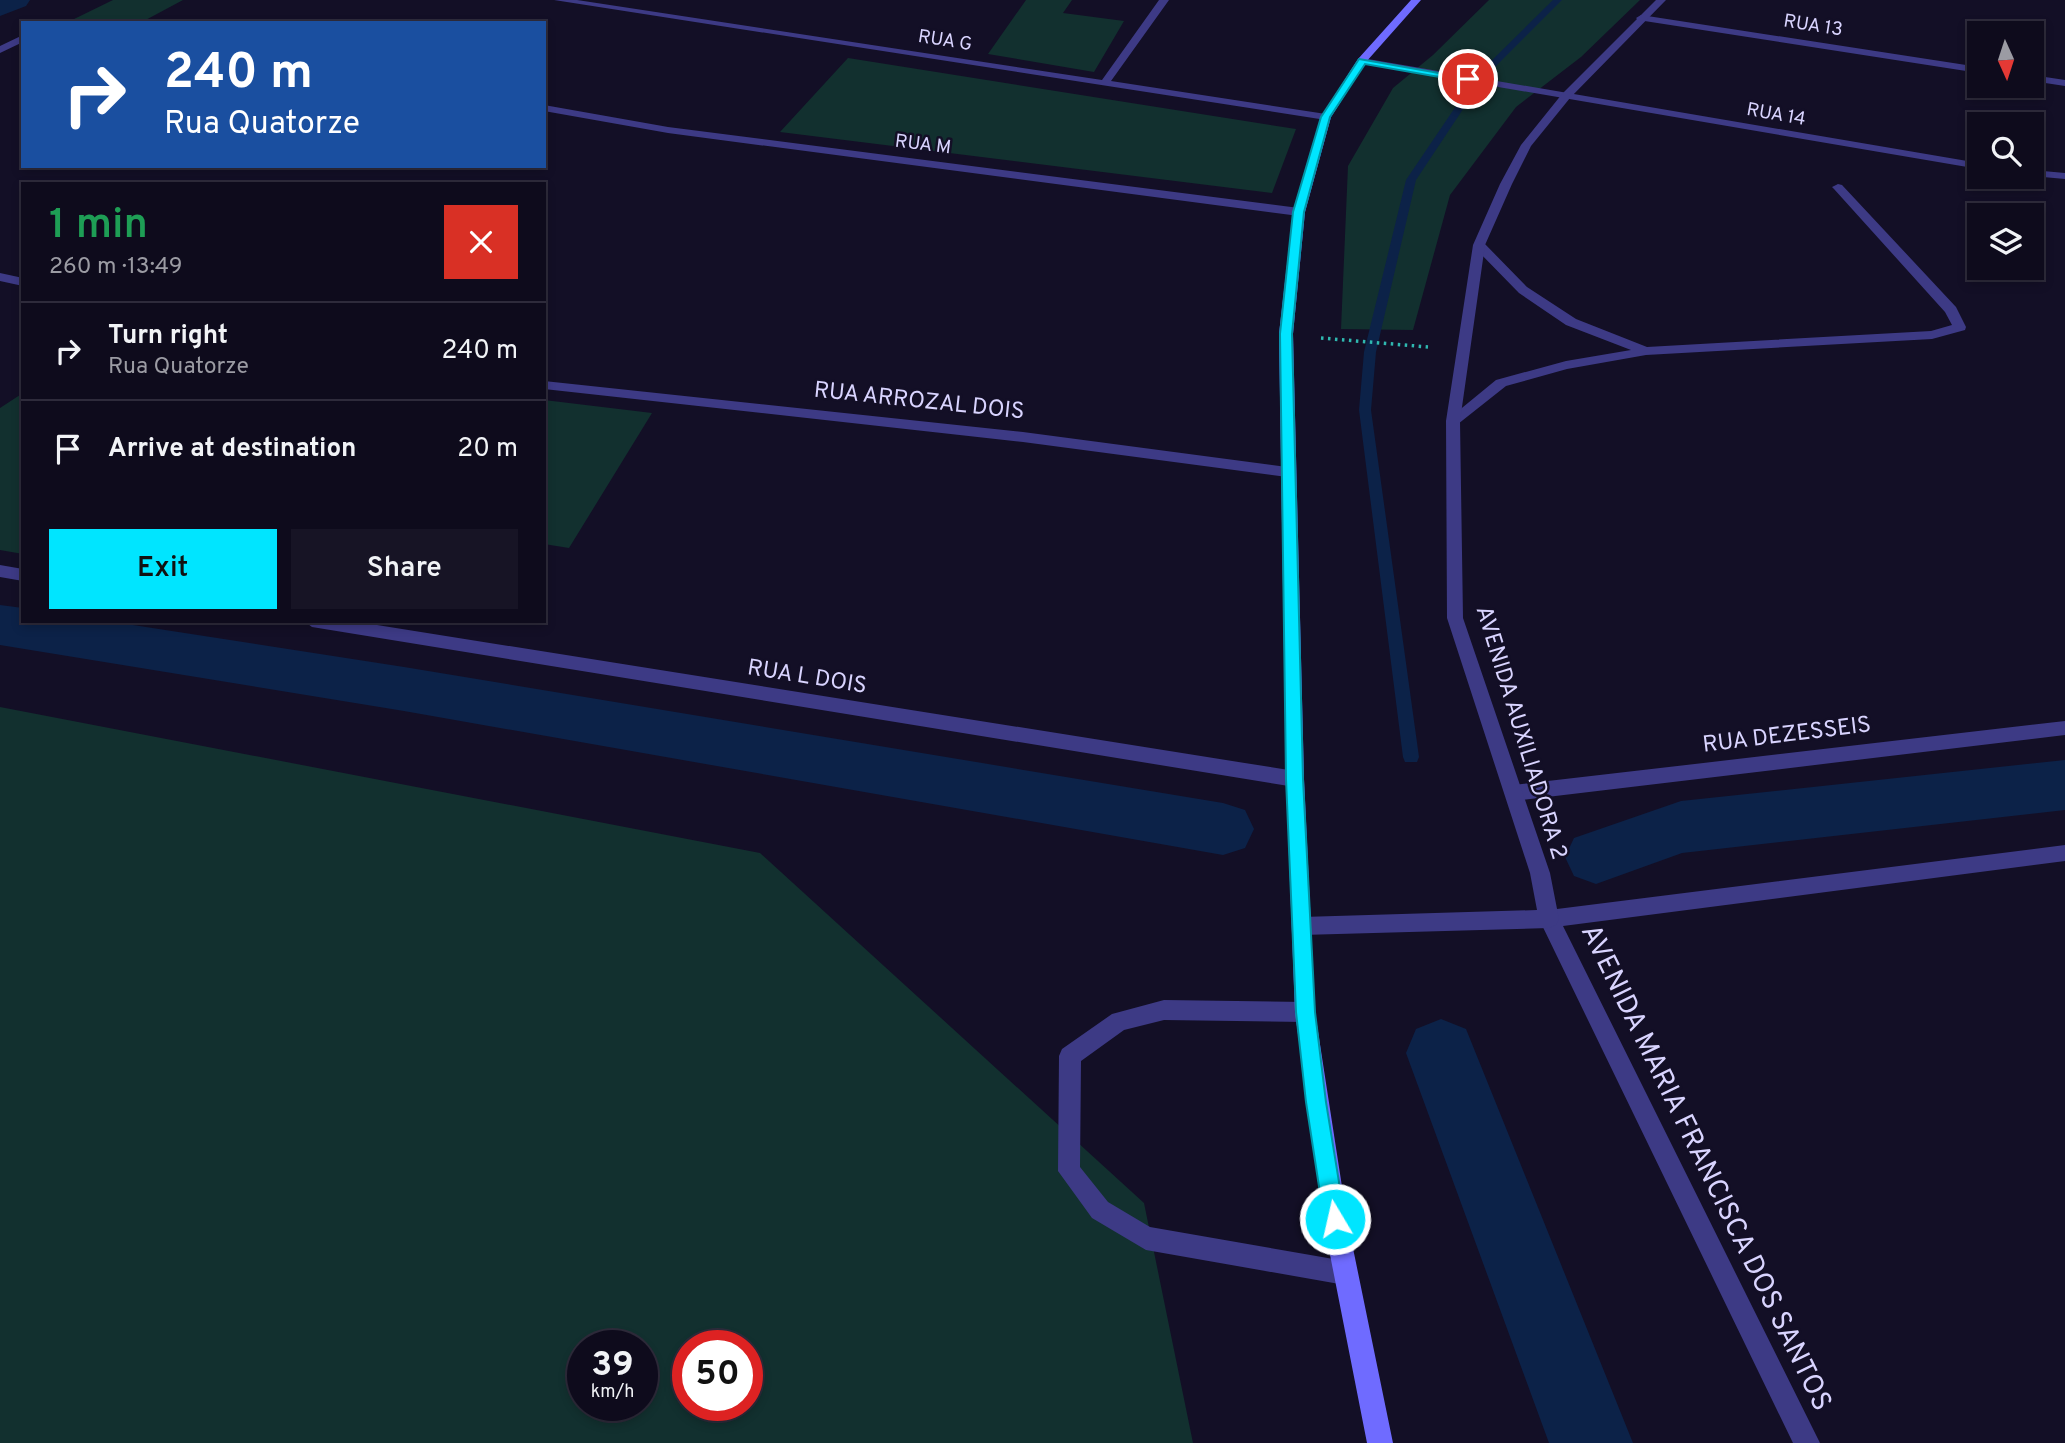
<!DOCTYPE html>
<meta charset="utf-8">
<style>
body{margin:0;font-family:Overpass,sans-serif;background:#171425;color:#f1f3f6;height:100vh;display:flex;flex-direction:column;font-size:26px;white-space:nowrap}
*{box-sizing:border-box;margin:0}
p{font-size:23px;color:#9b9ba3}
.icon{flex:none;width:38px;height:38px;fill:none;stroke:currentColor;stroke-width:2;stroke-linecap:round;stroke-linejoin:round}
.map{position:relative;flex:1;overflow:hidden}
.sheet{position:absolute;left:21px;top:182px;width:525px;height:441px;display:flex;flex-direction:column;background:#0e0b1c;border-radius:0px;box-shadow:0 4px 10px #0003,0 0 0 2px #2e2b3b}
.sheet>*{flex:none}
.guide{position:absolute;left:21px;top:21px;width:525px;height:147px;border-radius:0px;box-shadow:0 4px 10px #0003,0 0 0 2px #2e2b3b;background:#1a4fa0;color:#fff;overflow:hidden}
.needle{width:46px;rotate:177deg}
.buttons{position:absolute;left:1967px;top:21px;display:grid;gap:14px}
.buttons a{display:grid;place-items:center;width:77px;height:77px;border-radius:0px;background:#0e0b1c;box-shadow:0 4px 10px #0003,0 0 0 2px #2e2b3b;font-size:35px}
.speed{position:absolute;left:567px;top:1330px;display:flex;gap:14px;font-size:35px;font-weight:700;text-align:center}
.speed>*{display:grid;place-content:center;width:91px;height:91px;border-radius:50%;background:#0e0b1c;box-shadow:0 4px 10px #0003,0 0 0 2px #2e2b3b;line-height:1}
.speed small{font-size:18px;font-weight:400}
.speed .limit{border:10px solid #d22;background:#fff;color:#111}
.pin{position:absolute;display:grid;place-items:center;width:60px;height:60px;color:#fff;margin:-30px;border:4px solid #fff;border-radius:50%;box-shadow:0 2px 7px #0007}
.me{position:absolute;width:77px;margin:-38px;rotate:351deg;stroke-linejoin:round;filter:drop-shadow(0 0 5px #0008)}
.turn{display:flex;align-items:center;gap:24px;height:147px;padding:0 28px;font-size:32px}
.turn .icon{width:91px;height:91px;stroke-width:2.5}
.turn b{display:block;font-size:49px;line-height:60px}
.round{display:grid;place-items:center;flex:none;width:74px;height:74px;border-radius:0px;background:#171425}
.summary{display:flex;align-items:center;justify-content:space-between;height:119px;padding:0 28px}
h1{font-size:42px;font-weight:600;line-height:52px;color:#1e9e55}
.action{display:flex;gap:14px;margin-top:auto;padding:14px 28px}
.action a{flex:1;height:80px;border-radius:0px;background:#00e5ff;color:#111;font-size:28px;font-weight:600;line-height:80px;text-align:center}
.action a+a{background:#171425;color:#f1f3f6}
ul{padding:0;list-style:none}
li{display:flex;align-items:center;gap:21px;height:98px;padding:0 28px;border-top:2px solid #2e2b3b}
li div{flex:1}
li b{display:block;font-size:26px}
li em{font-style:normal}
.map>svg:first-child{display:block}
.green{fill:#12302f;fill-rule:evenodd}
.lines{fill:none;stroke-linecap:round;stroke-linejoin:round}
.stream{fill:#0c2248;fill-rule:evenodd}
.canal{fill:#0c2248;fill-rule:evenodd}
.path{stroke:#2fb8b0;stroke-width:3.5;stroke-dasharray:2.5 4.5;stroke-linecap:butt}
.service{fill:#3d3a85;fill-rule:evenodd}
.minor{fill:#3d3a85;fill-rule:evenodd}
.tertiary{fill:#3d3a85;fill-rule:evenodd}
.secondary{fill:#6f6bff;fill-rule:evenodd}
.route{fill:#00e5ff;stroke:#0095a6;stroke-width:2}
.labels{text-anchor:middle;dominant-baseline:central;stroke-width:5;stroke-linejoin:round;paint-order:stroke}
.far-street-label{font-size:19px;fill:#d9d4ff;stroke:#130f26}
.street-label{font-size:23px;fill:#d9d4ff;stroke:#130f26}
.near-street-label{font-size:28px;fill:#d9d4ff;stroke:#130f26}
</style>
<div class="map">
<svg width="2065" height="1443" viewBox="0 0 2065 1443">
<rect width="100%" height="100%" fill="#130f26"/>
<path class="green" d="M113,0H183L140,23L70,21Z
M1026,0H1072L1063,13L1124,21L1094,72L988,54Z
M1489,0H1640L1581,57L1516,107L1450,195L1413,330L1341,329L1348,166L1393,88L1433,55Z
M848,58L1296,129L1272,193L780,132Z
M23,393V554L0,550V408Z
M544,400L652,413L569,548L544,544Z
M0,707L760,853L1144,1203L1193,1443H0ZM583,1346H642V1405H583ZM688,1346H747V1405H688Z"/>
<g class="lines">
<path class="stream" d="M1553,0H1562L1483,79L1416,180L1376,352L1371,410L1419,757L1417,762H1405L1403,757L1359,410L1364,352L1406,180L1477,75Z"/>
<path class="canal" d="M0,0H30L26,6L0,16Z
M0,605L23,608V621H107L404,667L1223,803L1245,810L1254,829L1245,848L1223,855L404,711L0,645Z
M2065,760V810L1682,853L1596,884L1574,876L1565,857L1574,838L1681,801Z
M1441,1019L1466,1029L1633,1443H1549L1406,1053L1416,1029Z"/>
<path class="path" d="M1321,338L1428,347"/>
<path class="service" d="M1838,184L1842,185L1956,307L1966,327L1965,330L1932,339L1646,355L1567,369L1506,386L1458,424H1448L1446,421L1496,380L1566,361L1631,350L1566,325L1519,293L1475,248V242H1483L1527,287L1576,319L1647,347L1931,331L1952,325L1945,312L1834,189L1832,187Z
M1164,1000L1305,1002L1312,1005L1315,1012L1312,1019L1305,1022L1164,1020L1124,1030L1081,1061L1080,1167L1108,1202L1150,1227L1345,1261L1353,1265L1357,1273L1353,1281L1345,1285L1146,1250L1092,1218L1058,1171L1059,1056L1062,1049L1112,1014Z"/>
<path class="minor" d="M554,0H577L1102,80L1159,0H1169L1111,81L1326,114L1331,117L1326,120Z
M1641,15L1979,67V73L1638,20L1636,18Z
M23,35V42L0,53V46Z
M1362,58L1979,163V169L1358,63V59Z
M2032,75L2065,80V86L2032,81Z
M544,105L668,127L1299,208L1305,212L1299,216L668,133L544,111Z
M2032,170L2065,173V179L2032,176Z
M0,273L23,278V286L0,281Z
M544,381L1023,432L1287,467L1294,472L1287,477L1023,442L544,389Z
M0,565L23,569V581L0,577Z
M304,621H352L1295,771L1301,774L1304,779L1301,784L1295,787L312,627Z
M2065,721V735L1514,801L1508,798L1505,793L1508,788L1514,785Z
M2065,845V861L1563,926L1820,1443H1793L1539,919L1542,913L1549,910Z"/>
<path class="tertiary" d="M1656,0H1666L1570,98L1531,146L1512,184L1485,245L1460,421L1463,618L1550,873L1559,919L1556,925L1549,928L1302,935L1295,932L1292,926L1295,920L1302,917L1537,910L1530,873L1447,618L1446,421L1473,245L1500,184L1521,145L1562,94Z"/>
<path class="secondary" d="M1411,0H1421L1366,62L1331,117L1305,212L1293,334L1304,779L1315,1012L1347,1219L1393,1443H1367L1323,1219L1295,1012L1286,779L1279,334L1293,212L1321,117L1358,59Z"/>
</g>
<path class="route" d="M1359,59L1473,79L1468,82L1365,64L1330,117L1304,212L1292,334L1303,779L1315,1012L1326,1102L1345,1219L1342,1226L1335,1229L1327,1226L1324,1219L1306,1102L1296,1012L1286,779L1280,334L1293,212L1321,117Z"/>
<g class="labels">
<g class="far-street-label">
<text transform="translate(1813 26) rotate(9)">RUA 13</text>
<text transform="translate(945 41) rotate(9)">RUA G</text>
<text transform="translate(1776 115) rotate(10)">RUA 14</text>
<text transform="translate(923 145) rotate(7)">RUA M</text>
</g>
<g class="street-label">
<text transform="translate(919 402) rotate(6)">RUA ARROZAL DOIS</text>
<text transform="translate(807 678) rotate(9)">RUA L DOIS</text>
<text transform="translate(1520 733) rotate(73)">AVENIDA AUXILIADORA 2</text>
<text transform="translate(1787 736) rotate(-7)">RUA DEZESSEIS</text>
</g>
<g class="near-street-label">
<text transform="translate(1705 1168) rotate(64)">AVENIDA MARIA FRANCISCA DOS SANTOS</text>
</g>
</g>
</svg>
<div class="buttons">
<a><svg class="needle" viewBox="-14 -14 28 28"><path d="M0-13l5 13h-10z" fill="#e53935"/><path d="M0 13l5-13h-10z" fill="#9b9ba3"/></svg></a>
<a><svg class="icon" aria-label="search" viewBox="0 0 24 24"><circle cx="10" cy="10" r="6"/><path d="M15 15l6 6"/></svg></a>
<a><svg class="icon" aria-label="layers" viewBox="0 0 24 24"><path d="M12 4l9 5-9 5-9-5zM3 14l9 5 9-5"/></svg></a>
</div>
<div class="speed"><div>39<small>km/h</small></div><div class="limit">50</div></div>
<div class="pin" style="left:1468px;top:79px;background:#d93025"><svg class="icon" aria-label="arrive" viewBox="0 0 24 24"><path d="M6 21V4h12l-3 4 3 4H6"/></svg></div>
<svg class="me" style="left:1335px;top:1219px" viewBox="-20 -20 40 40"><circle r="17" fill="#00e5ff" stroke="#fff" stroke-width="3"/><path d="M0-11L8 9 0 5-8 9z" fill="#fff"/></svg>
<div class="guide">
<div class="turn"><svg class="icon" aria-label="right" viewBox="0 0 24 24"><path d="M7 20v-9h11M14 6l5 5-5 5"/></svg><div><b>240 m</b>Rua Quatorze</div></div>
</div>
<section class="sheet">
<div class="summary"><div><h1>1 min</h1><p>260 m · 13:49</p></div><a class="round" style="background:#d93025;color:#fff"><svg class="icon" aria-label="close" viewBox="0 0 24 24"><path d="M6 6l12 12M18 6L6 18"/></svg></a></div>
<ul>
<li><svg class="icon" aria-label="right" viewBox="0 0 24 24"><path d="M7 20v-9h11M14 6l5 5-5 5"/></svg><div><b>Turn right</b><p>Rua Quatorze</p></div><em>240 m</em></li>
<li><svg class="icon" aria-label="arrive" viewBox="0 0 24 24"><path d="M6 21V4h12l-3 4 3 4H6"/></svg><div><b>Arrive at destination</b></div><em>20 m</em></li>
</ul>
<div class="action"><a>Exit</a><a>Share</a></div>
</section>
</div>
